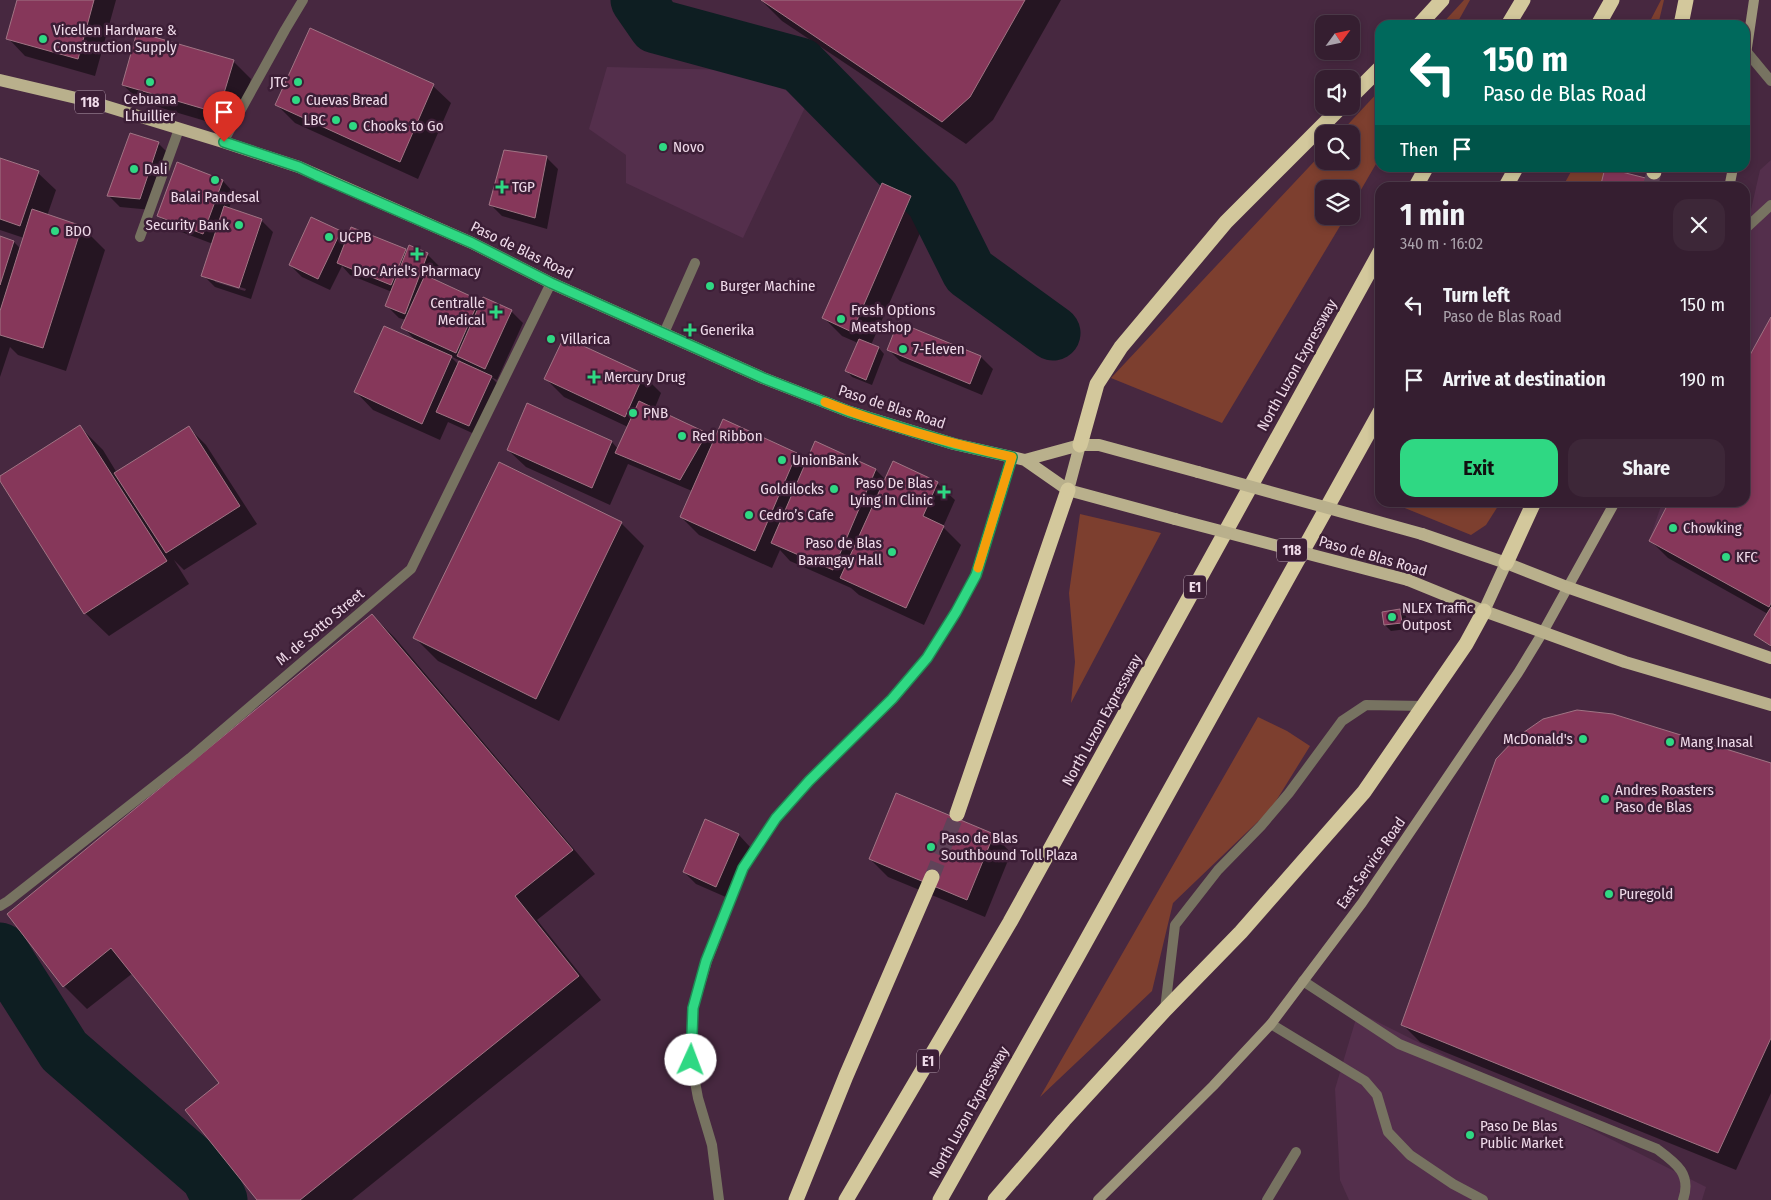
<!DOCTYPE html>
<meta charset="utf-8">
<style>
body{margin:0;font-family:"Fira Sans Condensed",sans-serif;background:#3d2738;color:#f1f3f6;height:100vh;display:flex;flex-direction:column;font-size:19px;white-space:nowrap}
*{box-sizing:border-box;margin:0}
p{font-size:16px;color:#aaa2ab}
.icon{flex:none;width:28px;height:28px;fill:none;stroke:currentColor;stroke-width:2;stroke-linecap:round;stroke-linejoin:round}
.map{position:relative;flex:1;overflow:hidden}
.panel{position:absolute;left:1375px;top:182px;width:375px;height:325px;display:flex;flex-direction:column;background:#351e30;border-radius:15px;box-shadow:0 2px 8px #0003,0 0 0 1px #4f3c4c}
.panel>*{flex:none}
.banner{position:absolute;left:1375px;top:20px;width:375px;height:152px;border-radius:15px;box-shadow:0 2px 8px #0003,0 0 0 1px #4f3c4c;background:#00695c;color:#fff;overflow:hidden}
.needle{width:32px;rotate:57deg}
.controls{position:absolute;left:1315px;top:15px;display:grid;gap:10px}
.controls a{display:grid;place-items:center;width:45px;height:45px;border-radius:10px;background:#351e30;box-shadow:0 2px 8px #0003,0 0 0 1px #4f3c4c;font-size:25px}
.pin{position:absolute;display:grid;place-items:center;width:42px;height:42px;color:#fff;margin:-51px -21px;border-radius:50% 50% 50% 0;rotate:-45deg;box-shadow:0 0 5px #0007}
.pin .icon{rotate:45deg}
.me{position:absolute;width:55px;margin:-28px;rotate:2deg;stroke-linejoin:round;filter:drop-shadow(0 0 4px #0008)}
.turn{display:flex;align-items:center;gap:18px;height:105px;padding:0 25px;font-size:22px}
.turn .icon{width:65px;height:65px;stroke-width:2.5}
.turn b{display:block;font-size:35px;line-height:42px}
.then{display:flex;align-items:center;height:48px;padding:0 25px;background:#0003;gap:10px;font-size:19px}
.round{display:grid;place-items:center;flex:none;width:52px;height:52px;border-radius:15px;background:#3d2738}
.headline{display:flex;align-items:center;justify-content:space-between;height:85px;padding:0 25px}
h1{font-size:30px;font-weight:700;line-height:38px}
.button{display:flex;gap:10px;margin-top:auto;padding:10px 25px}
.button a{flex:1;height:58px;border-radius:15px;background:#2fd883;color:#111;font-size:20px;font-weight:700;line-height:58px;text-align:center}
.button a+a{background:#3d2738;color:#f1f3f6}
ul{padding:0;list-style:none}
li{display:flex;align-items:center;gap:15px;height:75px;padding:0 25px}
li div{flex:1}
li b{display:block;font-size:19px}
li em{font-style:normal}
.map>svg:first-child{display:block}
.built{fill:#542f4c}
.green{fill:#7d3f2f}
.shadow{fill:#0007;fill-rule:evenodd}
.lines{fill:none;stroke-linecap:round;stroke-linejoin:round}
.river{stroke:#0e1e22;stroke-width:55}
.building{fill:#86375a;stroke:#a07484}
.motorway-tunnel{stroke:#604359;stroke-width:15;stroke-dasharray:15 8;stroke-linecap:butt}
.service{stroke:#777361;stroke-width:10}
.tertiary{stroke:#777361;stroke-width:10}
.secondary{stroke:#9c957a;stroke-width:10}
.primary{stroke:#b9b08c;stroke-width:12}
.motorway{stroke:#d3c89c;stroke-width:15}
.primary-bridge{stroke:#b9b08c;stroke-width:12}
.route-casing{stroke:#1f8c55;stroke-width:12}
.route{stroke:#2fd883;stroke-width:9}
.slow{stroke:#f59e0b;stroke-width:9}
.poi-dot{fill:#2fd883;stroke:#3c1e36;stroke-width:2}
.labels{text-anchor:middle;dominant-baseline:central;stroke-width:5;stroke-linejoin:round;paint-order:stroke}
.shield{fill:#3c1e36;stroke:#b9a2b3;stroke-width:1}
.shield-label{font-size:14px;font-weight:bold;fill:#efdae9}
.poi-label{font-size:15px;fill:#efdae9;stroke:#3c1e36;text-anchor:start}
.street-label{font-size:15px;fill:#efdae9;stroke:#3c1e36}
</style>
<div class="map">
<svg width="1771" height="1200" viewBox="0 0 1771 1200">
<rect width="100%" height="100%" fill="#472840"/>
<path class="built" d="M607,67L732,70L809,99L743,238L626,183V155L589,129Z
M1771,160V603L1769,607L1649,541L1662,503L1745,502V236L1760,170Z
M1358,1012L1706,1187L1702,1200H1349L1340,1180L1335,1089Z"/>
<path class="green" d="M1464,0H1470L1456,25H1441Z
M1661,0H1664L1658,25H1648Z
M1380,90V157L1351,207V189H1324V216H1346L1222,423L1111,378L1324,151V161H1351V134H1339Z
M1573,168H1620L1615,187L1562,188Z
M1396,502H1500V503L1486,525L1471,535L1395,504Z
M1080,514L1161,533L1071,703L1075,662L1069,593Z
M1258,717L1287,731L1310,746L1271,809L1173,903L1152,991L1040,1097Z"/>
<path class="shadow" d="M18,0H116L95,76L25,56L8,38Z
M761,0H1061L993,120L966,144L782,21Z
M311,30L433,86L451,103L418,179L295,123L277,105Z
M233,61L251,79L236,130L141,102L123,85Z
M158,143L170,155L152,210L120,207L109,196Z
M546,157L558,169L547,229L502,216L490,204Z
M0,160L38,173L56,190L47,216L82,227L105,250L66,371L18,355L10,347L0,377V237L14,242L21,249L24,238L0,230Z
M223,181L234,193L229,209L261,220L273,232L251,299L215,287L203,275L213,244L171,228L159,216ZM215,279L246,289L245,291L215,282Z
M911,197L928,215L871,345L879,348L884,354L872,385L852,377L847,371L858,343L842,336L824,318Z
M340,232L347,239L405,250L407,252L427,254L439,266L433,280L479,301L482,304L511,311L523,323L497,380L491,377L503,389L481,437L448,422L440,440L373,410L356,392L417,342L403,327L406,320L399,318L387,306L392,292L350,275L342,266L330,290L302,277L290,265ZM450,356L461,361L459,365Z
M1771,319V647L1755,635L1768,614L1668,558L1650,540L1745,502V367Z
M899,324L981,357L993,369L982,395L900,361L888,349Z
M565,339L644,376L661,393L654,410L706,434L714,442L724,421L797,454L807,464L876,470L886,480L937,483L955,500L943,527L961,545L924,625L859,595L851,588L790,561L780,550L772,568L699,535L681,517L692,491L628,464L610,505L526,467L508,450L528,405L612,442L618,449L628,427L564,397L546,379Z
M80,427L103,450L117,473L189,428L206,445L257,524L184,570L174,560L189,584L109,636L85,613L0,478Z
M621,523L644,546L559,721L438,661L415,638Z
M1400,610L1406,616L1407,629L1391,631L1385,625Z
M372,615L395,638L595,874L537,920L601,1000L352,1200H258L221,1083L133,973L87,1009L64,986Z
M1771,764V1093L1736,1170L1420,1042L1402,1024Z
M706,821L739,835L750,847L728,898L696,884L684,872Z
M994,835L1011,853L985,917L888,877L870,859Z"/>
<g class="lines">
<path class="river" d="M638,0L656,26L800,65L933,200L969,272L1053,333
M0,950L64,1051L208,1176L220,1200"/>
</g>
<path class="building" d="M17,0H94L78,59L6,39Z
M761,0H1025L970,97L942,122Z
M310,28L434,84L400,162L275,105Z
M137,32L234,60L218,113L122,85Z
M130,133L159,142L140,199L107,196Z
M504,150L547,156L535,218L489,205Z
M0,158L39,171L20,226L0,219Z
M177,162L223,180L203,234L157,216Z
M1605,168H1606L1685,188H1600Z
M882,183L911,196L852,332L822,318Z
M224,206L262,219L239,288L201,276Z
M32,209L82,226L43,348L0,335V311Z
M311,217L341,231L318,279L289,265Z
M351,227L406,249L391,285L337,263Z
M0,236L14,241L0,285Z
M409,245L428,253L405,314L385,306Z
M425,275L479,300L456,353L401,328Z
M483,297L512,310L485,369L457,356Z
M1771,317V603L1769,607L1649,541L1669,502H1745V364Z
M898,322L981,356L970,384L887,350Z
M384,326L452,356L422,424L354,392Z
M564,337L644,374L625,417L544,379Z
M859,339L879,347L866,380L845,371Z
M459,361L492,376L469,426L436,412Z
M639,401L707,433L680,480L615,453Z
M527,403L612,441L592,488L507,450Z
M723,419L797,453L755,551L680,517Z
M80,425L167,561L84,614L0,481V476Z
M189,426L240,506L166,553L114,473Z
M815,441L876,469L833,570L771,543Z
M893,461L938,482L923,516L944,526L906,608L840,578Z
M499,462L622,522L536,699L413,638Z
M1771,607V646L1754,635Z
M1400,609L1402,623L1384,625L1382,612Z
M372,614L573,850L515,896L579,976L300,1200H257L185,1110L219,1083L111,948L63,987L7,914Z
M1577,710L1613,714L1771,763V1038L1718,1153L1401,1025L1496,759L1517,737L1543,719Z
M896,793L994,834L967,900L869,859Z
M705,819L739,834L716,887L683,872Z"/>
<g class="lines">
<path class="motorway-tunnel" d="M1650,188L1654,172
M932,877L957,814"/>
<path class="service" d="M1746,51L1771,81
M1745,229L1771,205
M140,237L179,129
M664,333L695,263
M0,906L8,901L190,758L411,569L551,283
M1303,981L1399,1044L1657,1149C1676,1163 1692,1174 1683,1200
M1165,1009L1175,925L1218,870L1261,826L1289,793L1342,721L1366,705L1423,706
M1271,1024L1365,1081L1377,1095L1388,1132L1410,1155L1453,1184L1483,1200
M1267,1200L1296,1152"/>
<path class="tertiary" d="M223,142L285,30L303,0
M719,1200L712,1145L698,1098L691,1060L693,1008L707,961L743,868L776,818L809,781L893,699L927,658L956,612L976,575L1012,457"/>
<path class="secondary" d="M1745,61L1754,0
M1729,188L1733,168
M1098,1200L1213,1086L1271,1024L1362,903L1518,673L1543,632L1615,502"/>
<path class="primary" d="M0,80L89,101L223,142L299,167L472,243L551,283L763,378L850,412L954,444L1025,460L1068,490L1175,519
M1025,460L1080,445H1099L1198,472
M1068,490L1080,445
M1422,534L1506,563L1567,587L1771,658
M1408,580L1484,611L1625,662L1771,705
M1484,611L1506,563"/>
<path class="motorway" d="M1419,25L1442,0
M1508,25L1523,0
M1598,25L1612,0
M1681,25L1686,0
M1351,97L1380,68
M1654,172V168
M1415,188L1426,168
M1505,188L1516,168
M1080,445L1097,384L1121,347L1226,222L1342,106
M1506,563L1534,502
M957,814L1068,490
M796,1200L846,1076L932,877
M846,1200L1010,922L1380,252
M940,1200L1076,959L1380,412
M995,1200L1064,1120L1165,1010L1241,932L1364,792L1466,644L1484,611"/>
<path class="primary-bridge" d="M1198,472L1422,534
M1175,519L1408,580"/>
</g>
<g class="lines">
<defs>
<path id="route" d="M224,142L299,167L316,175L472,243L551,283L763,378L850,412L954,444L1012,457L976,575L956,612L927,658L892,699L809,781L776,818L743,868L706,961L693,1008L691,1060"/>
</defs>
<use href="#route" class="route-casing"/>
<use href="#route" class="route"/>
<path class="slow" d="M825,402C886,426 949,443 1012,457L978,568"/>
</g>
<g class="poi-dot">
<circle cx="43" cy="39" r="5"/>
<circle cx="150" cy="82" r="5"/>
<circle cx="298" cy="82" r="5"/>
<circle cx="296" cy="100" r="5"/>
<circle cx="336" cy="120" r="5"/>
<circle cx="353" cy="126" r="5"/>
<circle cx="663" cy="147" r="5"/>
<circle cx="134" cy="169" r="5"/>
<circle cx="215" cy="180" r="5"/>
<path d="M499.5 179.5h5v5h5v5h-5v5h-5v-5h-5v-5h5z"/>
<circle cx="239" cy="225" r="5"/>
<circle cx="55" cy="231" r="5"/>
<circle cx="329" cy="237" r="5"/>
<path d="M414.5 246.5h5v5h5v5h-5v5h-5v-5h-5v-5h5z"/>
<circle cx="710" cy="286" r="5"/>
<path d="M493.5 304.5h5v5h5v5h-5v5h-5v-5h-5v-5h5z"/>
<circle cx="841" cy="319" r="5"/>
<path d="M687.5 322.5h5v5h5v5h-5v5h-5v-5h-5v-5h5z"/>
<circle cx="551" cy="339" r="5"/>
<circle cx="903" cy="349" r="5"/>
<path d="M591.5 369.5h5v5h5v5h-5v5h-5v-5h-5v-5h5z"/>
<circle cx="633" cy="413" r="5"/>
<circle cx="682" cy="436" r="5"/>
<circle cx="782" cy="460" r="5"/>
<circle cx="834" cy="489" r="5"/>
<path d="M941.5 484.5h5v5h5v5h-5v5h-5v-5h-5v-5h5z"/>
<circle cx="749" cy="515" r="5"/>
<circle cx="1673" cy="528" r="5"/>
<circle cx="892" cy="552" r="5"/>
<circle cx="1726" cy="557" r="5"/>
<circle cx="1392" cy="617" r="5"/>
<circle cx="1583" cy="739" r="5"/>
<circle cx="1670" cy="742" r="5"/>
<circle cx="1605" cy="799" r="5"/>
<circle cx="931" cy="847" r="5"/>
<circle cx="1609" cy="894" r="5"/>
<circle cx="1470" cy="1135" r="5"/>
</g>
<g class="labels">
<g class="shield">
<rect x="75" y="90.5" width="30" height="23" rx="4"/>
<rect x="1277" y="538.5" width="30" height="23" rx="4"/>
<rect x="1184" y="575.5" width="22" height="23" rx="4"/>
<rect x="917" y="1049.5" width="22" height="23" rx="4"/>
</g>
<g class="shield-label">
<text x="90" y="102">118</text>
<text x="1292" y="550">118</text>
<text x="1195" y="587">E1</text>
<text x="928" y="1061">E1</text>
</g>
<g class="poi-label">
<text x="53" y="30">Vicellen Hardware &amp;<tspan x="53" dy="17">Construction Supply</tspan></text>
<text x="288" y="82" text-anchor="end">JTC</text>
<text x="150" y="99" text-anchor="middle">Cebuana<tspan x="150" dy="17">Lhuillier</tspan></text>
<text x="306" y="100">Cuevas Bread</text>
<text x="326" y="120" text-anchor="end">LBC</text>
<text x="363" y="126">Chooks to Go</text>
<text x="673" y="147">Novo</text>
<text x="144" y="169">Dali</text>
<text x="512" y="187">TGP</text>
<text x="215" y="197" text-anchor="middle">Balai Pandesal</text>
<text x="229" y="225" text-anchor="end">Security Bank</text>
<text x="65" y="231">BDO</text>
<text x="339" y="237">UCPB</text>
<text x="417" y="271" text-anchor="middle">Doc Ariel's Pharmacy</text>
<text x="720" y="286">Burger Machine</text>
<text x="485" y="303" text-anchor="end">Centralle<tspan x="485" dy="17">Medical</tspan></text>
<text x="851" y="310">Fresh Options<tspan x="851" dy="17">Meatshop</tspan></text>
<text x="700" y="330">Generika</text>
<text x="561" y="339">Villarica</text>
<text x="913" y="349">7-Eleven</text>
<text x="604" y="377">Mercury Drug</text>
<text x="643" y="413">PNB</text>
<text x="692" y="436">Red Ribbon</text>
<text x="792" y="460">UnionBank</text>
<text x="933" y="483" text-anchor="end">Paso De Blas<tspan x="933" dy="17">Lying In Clinic</tspan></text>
<text x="824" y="489" text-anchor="end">Goldilocks</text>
<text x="759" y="515">Cedro’s Cafe</text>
<text x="1683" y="528">Chowking</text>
<text x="882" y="543" text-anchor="end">Paso de Blas<tspan x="882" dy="17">Barangay Hall</tspan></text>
<text x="1736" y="557">KFC</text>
<text x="1402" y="608">NLEX Traffic<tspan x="1402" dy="17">Outpost</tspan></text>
<text x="1573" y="739" text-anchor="end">McDonald's</text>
<text x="1680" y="742">Mang Inasal</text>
<text x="1615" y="790">Andres Roasters<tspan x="1615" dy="17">Paso de Blas</tspan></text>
<text x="941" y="838">Paso de Blas<tspan x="941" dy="17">Southbound Toll Plaza</tspan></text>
<text x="1619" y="894">Puregold</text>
<text x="1480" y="1126">Paso De Blas<tspan x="1480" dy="17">Public Market</tspan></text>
</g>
<g class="street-label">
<text transform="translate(522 250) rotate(26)">Paso de Blas Road</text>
<text transform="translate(1297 365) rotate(-61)">North Luzon Expressway</text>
<text transform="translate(892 407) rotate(18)">Paso de Blas Road</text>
<text transform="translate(1373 556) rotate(16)">Paso de Blas Road</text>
<text transform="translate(320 627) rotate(-40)">M. de Sotto Street</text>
<text transform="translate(1102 720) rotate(-61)">North Luzon Expressway</text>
<text transform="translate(1371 863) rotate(-55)">East Service Road</text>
<text transform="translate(969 1112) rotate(-61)">North Luzon Expressway</text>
</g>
</g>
</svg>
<div class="controls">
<a><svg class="needle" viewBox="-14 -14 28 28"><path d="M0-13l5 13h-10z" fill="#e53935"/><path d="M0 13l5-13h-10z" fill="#aaa2ab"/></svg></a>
<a><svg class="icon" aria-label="sound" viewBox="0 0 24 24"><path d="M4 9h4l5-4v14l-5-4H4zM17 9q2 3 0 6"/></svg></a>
<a><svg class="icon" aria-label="search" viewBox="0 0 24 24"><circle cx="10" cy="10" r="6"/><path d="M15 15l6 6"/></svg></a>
<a><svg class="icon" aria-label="layers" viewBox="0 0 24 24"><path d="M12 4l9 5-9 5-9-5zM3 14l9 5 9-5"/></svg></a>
</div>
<div class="pin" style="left:224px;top:142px;background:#d93025"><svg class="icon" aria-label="arrive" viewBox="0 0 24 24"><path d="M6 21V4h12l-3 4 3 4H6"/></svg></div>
<svg class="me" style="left:691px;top:1060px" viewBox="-20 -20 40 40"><circle r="19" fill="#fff"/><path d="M0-13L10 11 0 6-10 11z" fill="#2fd883"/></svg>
<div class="banner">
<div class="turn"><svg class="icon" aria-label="left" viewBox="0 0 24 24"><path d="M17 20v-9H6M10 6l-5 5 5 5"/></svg><div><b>150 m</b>Paso de Blas Road</div></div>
<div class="then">Then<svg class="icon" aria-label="arrive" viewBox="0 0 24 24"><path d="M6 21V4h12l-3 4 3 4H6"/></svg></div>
</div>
<section class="panel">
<div class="headline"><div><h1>1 min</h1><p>340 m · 16:02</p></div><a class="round"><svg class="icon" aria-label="close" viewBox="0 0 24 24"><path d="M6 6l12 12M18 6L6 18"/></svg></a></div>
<ul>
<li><svg class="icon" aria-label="left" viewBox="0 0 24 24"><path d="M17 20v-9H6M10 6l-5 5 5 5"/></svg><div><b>Turn left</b><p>Paso de Blas Road</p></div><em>150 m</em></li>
<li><svg class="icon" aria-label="arrive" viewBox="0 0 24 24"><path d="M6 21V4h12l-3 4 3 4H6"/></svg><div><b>Arrive at destination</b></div><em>190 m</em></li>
</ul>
<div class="button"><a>Exit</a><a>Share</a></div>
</section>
</div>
